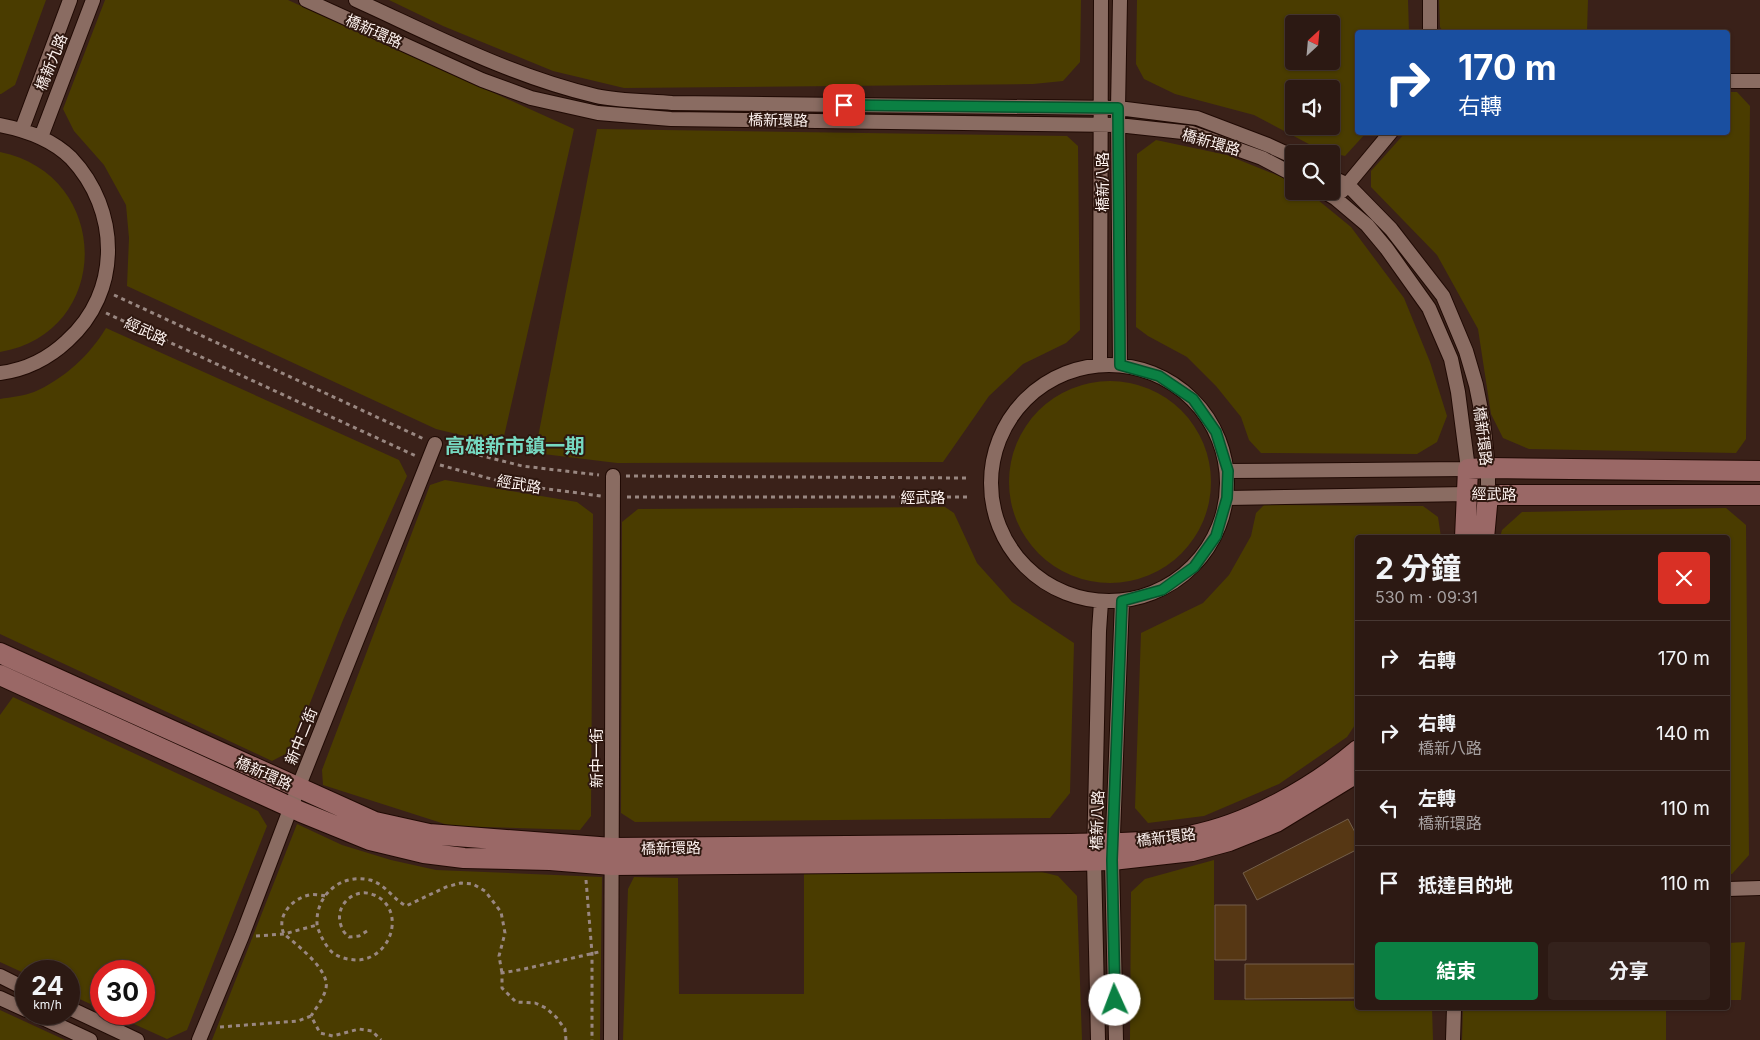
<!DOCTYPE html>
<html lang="zh-TW">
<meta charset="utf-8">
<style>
body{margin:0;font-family:Inter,"Noto Sans TC",sans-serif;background:#34221c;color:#f1f3f6;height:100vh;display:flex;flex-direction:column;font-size:19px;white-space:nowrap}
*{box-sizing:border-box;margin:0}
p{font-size:16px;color:#a6a0a0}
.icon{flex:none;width:28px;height:28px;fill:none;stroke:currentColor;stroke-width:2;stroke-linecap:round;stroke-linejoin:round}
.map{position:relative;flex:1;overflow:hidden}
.panel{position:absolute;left:1355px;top:535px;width:375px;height:475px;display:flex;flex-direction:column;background:#2c1913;border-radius:5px;box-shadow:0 1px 4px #0004,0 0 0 1px #483833}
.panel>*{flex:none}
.hud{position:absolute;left:1355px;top:30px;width:375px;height:105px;border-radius:5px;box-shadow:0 1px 4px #0004,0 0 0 1px #483833;background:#1a4fa0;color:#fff;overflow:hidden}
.needle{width:32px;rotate:26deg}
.buttons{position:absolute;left:1285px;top:15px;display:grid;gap:10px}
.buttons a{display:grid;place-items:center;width:55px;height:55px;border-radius:5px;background:#2c1913;box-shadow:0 1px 4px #0004,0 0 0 1px #483833;font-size:25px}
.speed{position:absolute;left:15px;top:960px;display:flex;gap:10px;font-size:25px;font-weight:700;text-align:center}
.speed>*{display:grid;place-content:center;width:65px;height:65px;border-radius:50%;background:#2c1913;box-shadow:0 1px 4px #0004,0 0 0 1px #483833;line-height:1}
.speed small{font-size:12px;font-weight:400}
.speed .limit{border:8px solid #d22;background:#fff;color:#111}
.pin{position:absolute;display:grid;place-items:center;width:42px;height:42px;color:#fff;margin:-21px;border-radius:10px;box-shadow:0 2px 8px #0006}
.me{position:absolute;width:55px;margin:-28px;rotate:358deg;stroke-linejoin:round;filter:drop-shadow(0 0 4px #0008)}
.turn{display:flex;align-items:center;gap:18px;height:105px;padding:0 20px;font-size:22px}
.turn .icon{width:65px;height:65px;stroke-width:2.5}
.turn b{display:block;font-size:35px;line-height:42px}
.round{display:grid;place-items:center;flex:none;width:52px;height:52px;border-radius:5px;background:#34221c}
.head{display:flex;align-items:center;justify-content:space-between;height:85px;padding:0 20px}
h1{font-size:30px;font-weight:700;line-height:38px}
.primary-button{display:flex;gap:10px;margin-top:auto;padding:10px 20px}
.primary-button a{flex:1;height:58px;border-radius:5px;background:#0b8043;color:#fff;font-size:20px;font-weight:700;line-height:58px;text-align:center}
.primary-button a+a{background:#34221c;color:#f1f3f6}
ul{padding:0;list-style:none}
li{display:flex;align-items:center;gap:15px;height:75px;padding:0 20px;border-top:1px solid #483833}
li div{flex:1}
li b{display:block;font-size:19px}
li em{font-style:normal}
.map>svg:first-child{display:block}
.green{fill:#4a3c00;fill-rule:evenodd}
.building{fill:#563714;stroke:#745f4a}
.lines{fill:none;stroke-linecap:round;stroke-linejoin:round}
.street-casing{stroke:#200a04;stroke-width:16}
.secondary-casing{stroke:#200a04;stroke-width:22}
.path{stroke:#998781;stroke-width:3;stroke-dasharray:4 4;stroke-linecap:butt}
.street{stroke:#8a6c62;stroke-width:14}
.secondary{stroke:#9a6866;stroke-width:20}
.route-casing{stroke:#07532c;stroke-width:12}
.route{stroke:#0b8043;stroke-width:9}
.labels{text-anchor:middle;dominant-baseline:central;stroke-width:4;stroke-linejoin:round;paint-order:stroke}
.street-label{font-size:15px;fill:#fdf2ef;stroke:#2f1810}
.district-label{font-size:20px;font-weight:bold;fill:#76d9c1;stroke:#2f1810}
</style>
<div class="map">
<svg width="1760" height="1040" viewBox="0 0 1760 1040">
<rect width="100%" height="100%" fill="#3a2119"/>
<path class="green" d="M0,0H46L15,85L1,94H0Z
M105,0H288L574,129L502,445L436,429L127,286L129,238L126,205L104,165L74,131L63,109Z
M389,0H1081L1080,62L1063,81L1033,84L624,88L553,71L443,26Z
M1137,0H1408L1409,32H1358V132L1366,133L1345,156L1322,151L1254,115L1175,94L1144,79L1136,64ZM1294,24H1331V61H1294ZM1294,89H1331V126H1294Z
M1439,0H1588L1587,32H1443L1440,27Z
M1728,92H1737L1750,106L1746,439L1736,453L1529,449L1503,438L1491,414L1478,329L1437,255L1371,187V171L1405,133L1728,132Z
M597,129L1067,136L1078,146L1080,330L1066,343L1023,364L989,396L943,462L617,463L535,453Z
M1156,140L1227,155L1294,182V191H1307L1351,227L1404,298L1430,362L1447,416L1437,442L1417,454L1261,453L1249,440L1241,417L1216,386L1187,357L1148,336L1136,327L1137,154Z
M0,152C113,175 113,333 0,352Z
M106,328L399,460L407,476L343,620L291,751L272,761L0,634V399C11,397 24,396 34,392C64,379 90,355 106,328Z
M1009 482a101 101 0 1 1 202 0a101 101 0 1 1-202 0Z
M445,480L577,502L593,514L591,816L580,830L451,826L323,785L322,770L430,485Z
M1264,505L1423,506L1438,517L1441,537L1358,538L1357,722L1347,737L1279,784L1204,816L1148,823L1135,808L1141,633L1203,603L1229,575L1251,536L1256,513Z
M945,507L954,513L977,563L1012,602L1074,643L1070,793L1050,818L635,822L621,813L622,522L638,509Z
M1726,508L1746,525L1749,855L1732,874H1728V538L1500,537L1502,530L1522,512Z
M13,697L258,811L267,826L187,1030L167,1039L112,1014H144V971H101V1009L69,994V971H26V974L0,962V715Z
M297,824L342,845L391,860L436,870L602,877L600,1040H212Z
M1214,860V1000L1357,1001L1358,1008H1432L1433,1040H1130L1131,892L1145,879Z
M1038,871L1058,876L1077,896L1082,1040H623L628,889L634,877L678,878L679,994H804V872Z
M1745,942L1741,1000H1728V943Z
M1463,1008H1666V1040H1462Z
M0,1010L65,1040H0Z"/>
<path class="building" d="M1348,819L1358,838V849L1257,900L1243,873Z
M1215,905H1246V960H1215Z
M1245,964H1358V998L1245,999Z"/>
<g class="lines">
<defs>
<path id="street" d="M306,0L482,80L531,98L598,113L671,119L1118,125L1192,133L1262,158L1294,175
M356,0C435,36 511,76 596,96C618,101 648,101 672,103L1118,108L1197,118L1268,145L1294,157
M1120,0L1118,108L1120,365
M1430,0V32
M1728,81H1760
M0,125C26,130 52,139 71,158C120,210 122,292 67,341C49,358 25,370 0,373
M22,129L70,0
M41,137L93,0
M1342,191L1391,132
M991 483a118 118 0 1 1 236 0a118 118 0 1 1-236 0Z
M1100,365L1101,0
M1227,471L1468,469L1458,392L1451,359L1429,308L1387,249L1367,225L1335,198L1323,191
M1227,498L1468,494L1488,495V468L1483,420L1476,385L1466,351L1443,296L1391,229L1348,185L1331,177
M1728,889L1760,888
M0,976L26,989
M0,998L26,1010
M69,1008L137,1040
M34,1014L90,1040
M199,1040L242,936L302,778L435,444
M611,1040L613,476
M1098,1040L1094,860L1099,631L1101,602
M1116,1040L1112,860L1122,601
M1453,1040L1454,1008"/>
<path id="secondary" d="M1465,538L1468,469L1488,468L1760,471
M1484,538L1488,495H1760
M0,653L375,822L429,834L612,848L1071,844C1110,843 1151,844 1189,836C1248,825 1313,788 1358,750
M0,675L301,812L370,840L424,853L464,858L550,860L612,865L1071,861L1112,860L1192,851L1229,841L1276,822L1358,772"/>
</defs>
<use href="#street" class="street-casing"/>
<use href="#secondary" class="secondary-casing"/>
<path class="path" d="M114,295L424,439
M106,313L416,456
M448,447L522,466L599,475
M440,465L510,484L601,496
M626,476L967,478
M627,497H967
M586,880L592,953V1040
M325,896C320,895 313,894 309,895C291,899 276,917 284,934C297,945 330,970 326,988C324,998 316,1008 311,1016L320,1033L333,1036L359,1029L372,1031L381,1040
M367,931L359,936L349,937C347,935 343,932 342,928C332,907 354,886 374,895C406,908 393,958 358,960C350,960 340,958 333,953C328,949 325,943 322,938C320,933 317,928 317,923C316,894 342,873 370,880C385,884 392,898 406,906L446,887L461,883L473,884L485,891L501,912L505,933L499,956L502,973
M256,936L284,934L317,925
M220,1027L298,1021L311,1016
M566,1040L565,1029L556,1017L546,1008L535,1003L516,1002L502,988V973L524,969L599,952"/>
<use href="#street" class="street"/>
<use href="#secondary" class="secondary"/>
</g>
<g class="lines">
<defs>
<path id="route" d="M844,105L1118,108L1120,365L1159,376L1193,399L1216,432L1228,471L1227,498L1216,536L1194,567L1162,590L1122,601L1112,860L1115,1000"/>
</defs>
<use href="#route" class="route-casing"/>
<use href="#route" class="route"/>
</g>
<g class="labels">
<g class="street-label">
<text transform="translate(374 31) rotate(24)">橋新環路</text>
<text transform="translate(51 62) rotate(-68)">橋新九路</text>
<text transform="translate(778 120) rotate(1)">橋新環路</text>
<text transform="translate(1211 142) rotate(16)">橋新環路</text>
<text transform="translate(1102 182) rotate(-90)">橋新八路</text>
<text transform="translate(146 331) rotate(25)">經武路</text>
<text transform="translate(1483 436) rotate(83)">橋新環路</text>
<text transform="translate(519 484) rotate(10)">經武路</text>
<text transform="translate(1494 494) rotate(1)">經武路</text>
<text x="923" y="497">經武路</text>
<text transform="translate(301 736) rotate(-68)">新中二街</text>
<text transform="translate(596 758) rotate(-90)">新中一街</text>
<text transform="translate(264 773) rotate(24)">橋新環路</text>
<text transform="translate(1097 820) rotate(-88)">橋新八路</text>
<text transform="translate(1166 837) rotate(-7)">橋新環路</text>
<text transform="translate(671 848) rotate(-1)">橋新環路</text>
</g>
<g class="district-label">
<text x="515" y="446">高雄新市鎮一期</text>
</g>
</g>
</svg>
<div class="buttons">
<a><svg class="needle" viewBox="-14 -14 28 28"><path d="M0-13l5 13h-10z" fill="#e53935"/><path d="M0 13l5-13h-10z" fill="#a6a0a0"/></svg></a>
<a><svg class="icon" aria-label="sound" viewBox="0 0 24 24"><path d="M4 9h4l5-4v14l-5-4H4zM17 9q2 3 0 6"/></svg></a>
<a><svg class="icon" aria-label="search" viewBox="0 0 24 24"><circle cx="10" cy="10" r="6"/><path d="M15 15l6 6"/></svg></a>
</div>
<div class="speed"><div>24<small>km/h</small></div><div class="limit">30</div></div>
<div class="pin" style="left:844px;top:105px;background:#d93025"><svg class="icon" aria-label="arrive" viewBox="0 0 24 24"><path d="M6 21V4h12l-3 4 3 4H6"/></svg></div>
<svg class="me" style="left:1115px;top:1000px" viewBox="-20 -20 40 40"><circle r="19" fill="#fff"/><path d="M0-13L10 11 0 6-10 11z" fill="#0b8043"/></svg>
<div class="hud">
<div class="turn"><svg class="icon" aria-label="right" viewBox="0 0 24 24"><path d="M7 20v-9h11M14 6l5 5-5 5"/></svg><div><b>170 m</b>右轉</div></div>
</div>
<section class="panel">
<div class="head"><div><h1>2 分鐘</h1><p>530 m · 09:31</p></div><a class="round" style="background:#d93025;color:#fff"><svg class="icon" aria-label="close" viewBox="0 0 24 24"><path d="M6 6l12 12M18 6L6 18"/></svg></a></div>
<ul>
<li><svg class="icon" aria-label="right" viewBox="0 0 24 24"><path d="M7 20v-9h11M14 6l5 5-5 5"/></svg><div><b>右轉</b></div><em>170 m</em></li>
<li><svg class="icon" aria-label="right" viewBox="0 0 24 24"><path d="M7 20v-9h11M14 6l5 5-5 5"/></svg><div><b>右轉</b><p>橋新八路</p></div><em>140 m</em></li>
<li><svg class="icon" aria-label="left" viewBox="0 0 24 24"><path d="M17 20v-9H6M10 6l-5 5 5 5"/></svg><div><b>左轉</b><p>橋新環路</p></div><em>110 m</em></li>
<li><svg class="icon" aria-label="arrive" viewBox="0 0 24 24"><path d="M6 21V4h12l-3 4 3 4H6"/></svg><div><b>抵達目的地</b></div><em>110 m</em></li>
</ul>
<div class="primary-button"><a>結束</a><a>分享</a></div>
</section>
</div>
